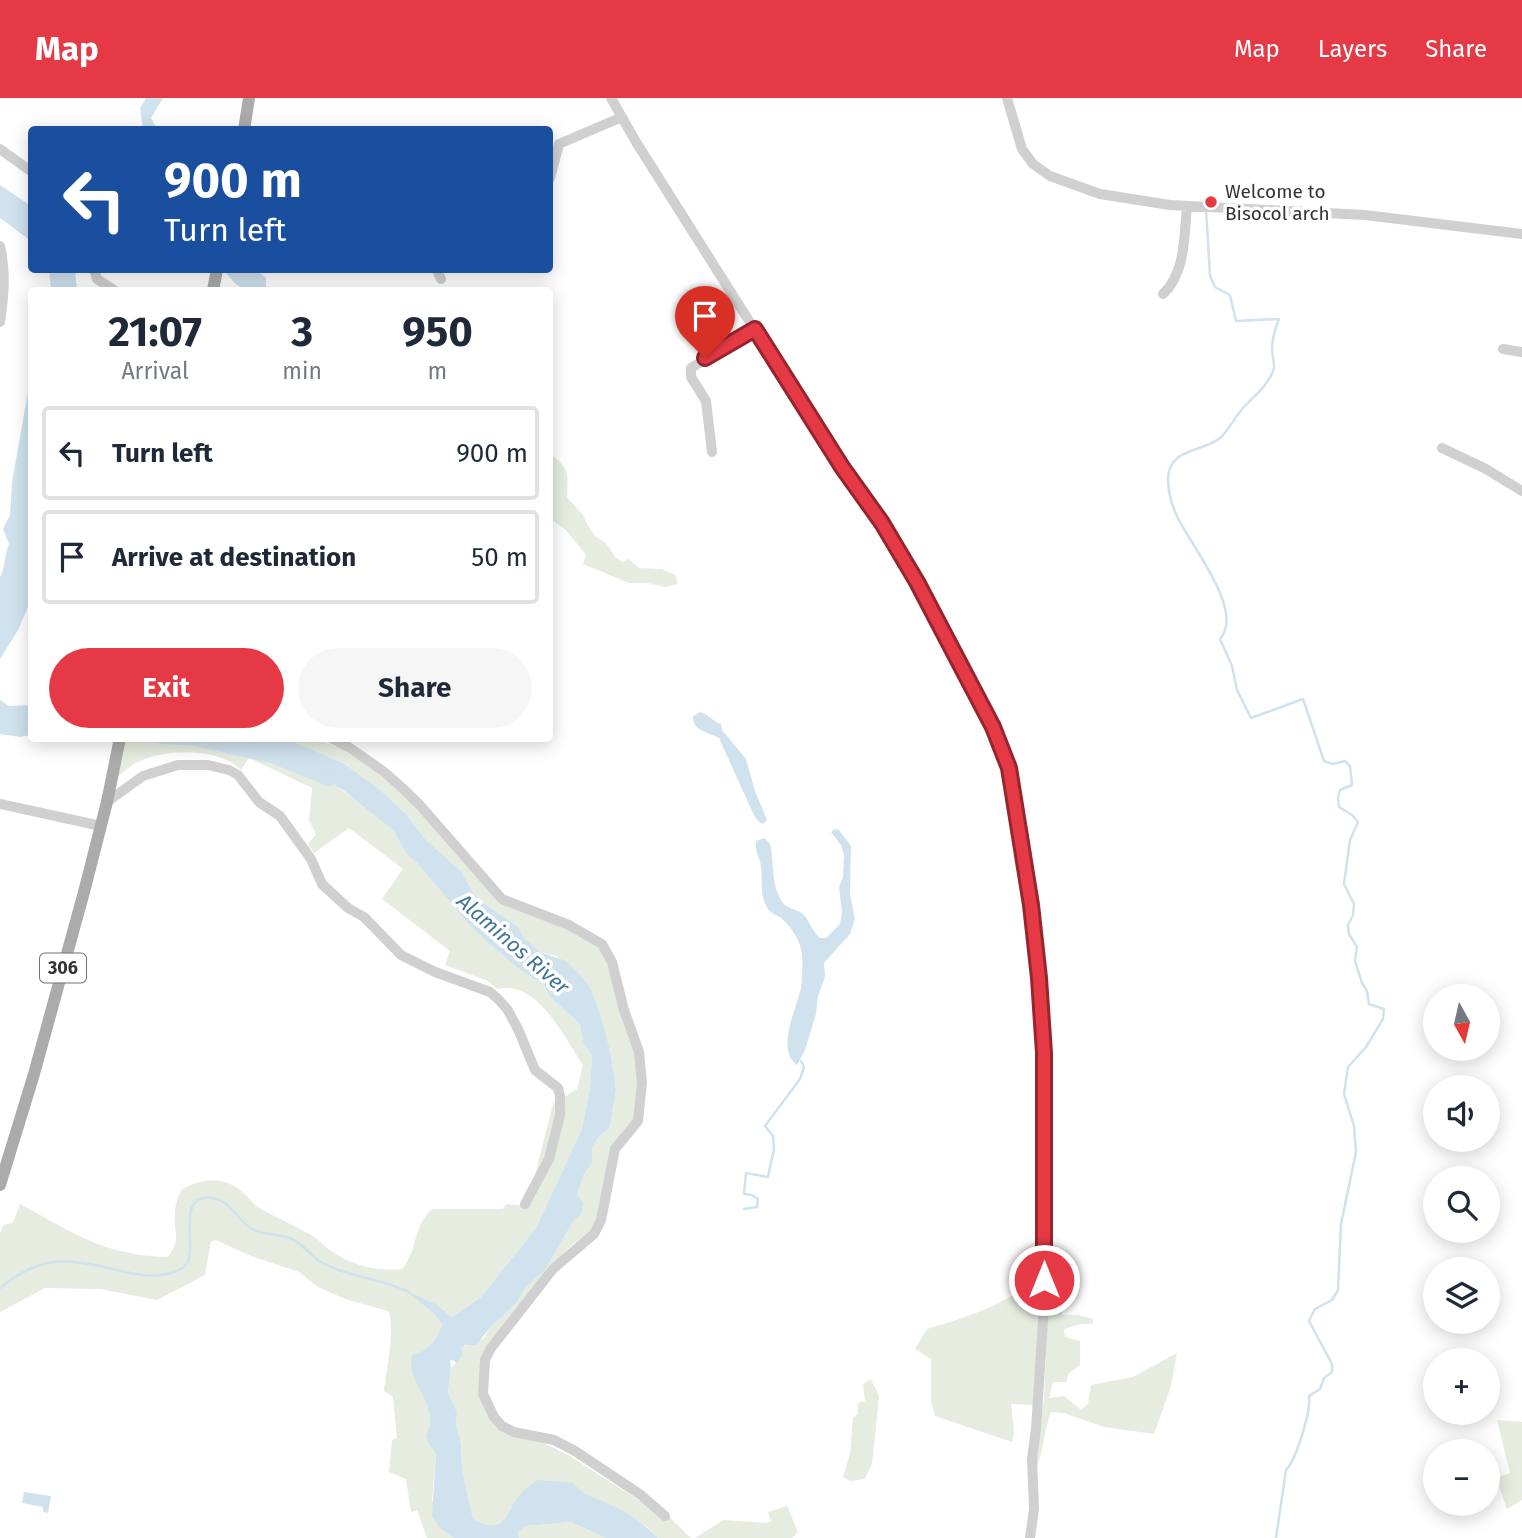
<!DOCTYPE html>
<meta charset="utf-8">
<style>
body{margin:0;font-family:"Fira Sans",sans-serif;background:#f6f6f7;color:#1f2937;height:100vh;display:flex;flex-direction:column;font-size:26px;white-space:nowrap}
*{box-sizing:border-box;margin:0}
p{font-size:23px;color:#747a83}
.icon{flex:none;width:38px;height:38px;fill:none;stroke:currentColor;stroke-width:2;stroke-linecap:round;stroke-linejoin:round}
.map{position:relative;flex:1;overflow:hidden}
.panel{position:absolute;left:28px;top:189px;width:525px;height:455px;display:flex;flex-direction:column;background:#fff;border-radius:7px;box-shadow:0 4px 18px #0003}
.panel>*{flex:none}
.guide{position:absolute;left:28px;top:28px;width:525px;height:147px;border-radius:7px;box-shadow:0 4px 18px #0003;background:#1a4fa0;color:#fff;overflow:hidden}
.needle{width:46px;rotate:172deg}
.buttons{position:absolute;left:1423px;top:886px;display:grid;gap:14px}
.buttons a{display:grid;place-items:center;width:77px;height:77px;border-radius:50%;background:#fff;box-shadow:0 4px 18px #0003;font-size:35px}
.pin{position:absolute;display:grid;place-items:center;width:60px;height:60px;color:#fff;margin:-72px -30px;border-radius:50% 50% 50% 0;rotate:-45deg;box-shadow:0 0 7px #0007}
.pin .icon{rotate:45deg}
.me{position:absolute;width:77px;margin:-38px;rotate:0deg;stroke-linejoin:round;filter:drop-shadow(0 0 5px #0008)}
.turn{display:flex;align-items:center;gap:24px;height:147px;padding:0 21px;font-size:32px}
.turn .icon{width:91px;height:91px;stroke-width:2.5}
.turn b{display:block;font-size:49px;line-height:60px}
.eta{display:flex;justify-content:space-evenly;align-items:center;height:119px;text-align:center}
.eta b{font-size:42px;font-weight:700;line-height:49px}
.primary-button{display:flex;gap:14px;margin-top:auto;padding:14px 21px}
.primary-button a{flex:1;height:80px;border-radius:42px;background:#e63946;color:#fff;font-size:28px;font-weight:700;line-height:80px;text-align:center}
.primary-button a+a{background:#f6f6f7;color:#1f2937}
ul{padding:0;list-style:none}
li{display:flex;align-items:center;gap:21px;height:94px;margin:0 14px 10px;padding:0 7px;border:4px solid #e0e1e3;border-radius:7px}
li div{flex:1}
li b{display:block;font-size:26px}
li em{font-style:normal}
header{display:flex;align-items:center;gap:42px;box-sizing:border-box;height:98px;padding:0 35px;background:#e63946;color:#fff}
header strong{font-size:33px}
nav{display:flex;gap:38px;margin-inline-start:auto;font-size:24px}
.map>svg:first-child{display:block}
.green{fill:#e6ecdf}
.water{fill:#cfe2ee}
.lines{fill:none;stroke-linecap:round;stroke-linejoin:round}
.stream{stroke:#cfe2ee;stroke-width:2.5}
.river{stroke:#cfe2ee;stroke-width:14}
.minor{stroke:#d0d0d0;stroke-width:10}
.major{stroke:#ababab;stroke-width:12}
.route-casing{stroke:#96252e;stroke-width:18}
.route{stroke:#e63946;stroke-width:12}
.poi-dot{fill:#e63946;stroke:#fff;stroke-width:2.5}
.labels{text-anchor:middle;dominant-baseline:central;stroke-width:7;stroke-linejoin:round;paint-order:stroke}
.shield{fill:#fff;stroke:#707070;stroke-width:2}
.shield-label{font-size:18px;font-weight:bold;fill:#333}
.poi-label{font-size:19px;fill:#333;stroke:#fff;text-anchor:start}
.water-label{font-size:21px;font-style:italic;fill:#3f7597;stroke:#fff}
</style>
<header>
<strong>Map</strong>
<nav><a>Map</a><a>Layers</a><a>Share</a></nav>
</header>
<div class="map">
<svg width="1522" height="1440" viewBox="0 0 1522 1440">
<rect width="100%" height="100%" fill="#fff"/>
<path class="green" d="M550,355C570,372 568,374 567,399L583,417L588,428L595,438L606,445L615,459L623,464L629,461L639,470L661,471L676,477L677,486L666,489L647,485H629L583,466L586,457L566,432L550,421Z
M126,641L219,650L234,648L255,651L276,658L322,678L363,707L393,732L406,755L418,766L473,831L516,869L544,887L550,899L580,926L583,944L592,958L590,990L582,1031L536,1130L481,1199L452,1219L436,1206L409,1194C421,1209 435,1209 442,1227L431,1247L422,1255V1294L429,1307L431,1317L428,1345L436,1356L432,1402L454,1440H427L417,1412L411,1414L406,1381L389,1374L392,1342L397,1340L393,1299L384,1293C386,1275 396,1229 388,1213L345,1201L318,1189L299,1174L251,1158L216,1142L211,1144L205,1177L157,1202L100,1191L45,1190L0,1214V1135L3,1127L13,1125L20,1106C76,1136 102,1157 168,1159C182,1141 173,1134 175,1115C175,1107 178,1100 181,1092C200,1081 222,1077 241,1093C248,1098 253,1107 261,1111C278,1121 297,1128 314,1139C320,1142 325,1149 331,1153C352,1167 376,1174 402,1171C418,1153 413,1125 433,1111H503L506,1106L527,1108L553,1006L577,991L583,967C563,938 538,882 497,891L488,883L445,867L450,853L382,801L403,771L349,730L314,755L308,746L316,736L309,723L312,690L249,660L241,672C218,649 167,651 140,663C132,666 124,674 117,679Z
M287,641H318L343,652L374,672L413,706L491,793L569,829L607,856L638,961L636,1020L618,1042L600,1118L588,1136L573,1146L557,1162L481,1269L493,1320L568,1357L640,1403L661,1411L691,1440H658L646,1428L581,1395L511,1409C502,1430 492,1431 473,1421L462,1372L461,1345L456,1327L457,1314L448,1294L451,1270L463,1257L461,1250L484,1240L489,1231L518,1203L526,1189L545,1172L574,1122L581,1117L577,1097L584,1076L592,1065V1050L598,1040L610,1029L616,992L611,957L592,893L557,858L540,854L525,841L517,828L476,800L461,773L426,742L405,715L378,690L343,665Z
M1041,1178L1035,1307L1011,1306C1012,1320 1016,1331 1012,1344L935,1318L931,1303V1261L915,1251L927,1231C976,1216 1000,1209 1041,1178Z
M1048,1200L1058,1207L1063,1217H1079L1093,1221V1226H1081L1064,1231L1065,1239L1080,1243V1267L1069,1275L1066,1284H1053L1049,1300L1064,1298L1081,1312L1088,1306L1091,1287L1133,1279L1177,1255L1171,1288L1154,1336L1104,1329L1064,1315L1051,1314C1044,1332 1044,1350 1037,1368L1034,1364L1044,1301Z
M871,1281L879,1298L872,1366L865,1381L850,1383L843,1379L850,1356L853,1320L858,1316V1305L865,1303L863,1286Z
M1497,1322L1522,1324V1402L1507,1411L1496,1380L1510,1375Z
M787,1408L798,1434L792,1440H695L723,1422L767,1425L771,1423L768,1414Z
M571,1424L606,1440H519L518,1434L526,1428Z"/>
<path class="water" d="M146,0H163L151,20L157,31H143L140,10Z
M0,87L31,108V143L0,120Z
M49,172H75L77,192H51Z
M224,172H256L266,180V192C242,193 238,191 224,172Z
M31,277V502L18,532L0,561V479C6,468 4,457 9,446L3,431L10,417L12,384Z
M0,602L9,608L31,607V637L20,639L0,636Z
M700,614C709,616 712,623 721,626L722,632L746,661L755,693L767,722L763,726L757,722L752,713L719,640C708,634 692,633 693,618Z
M138,641H287L343,665L378,690L405,715L426,742L461,773L476,800L517,828L525,841L540,854L566,863L581,878L592,893L602,923L611,957L616,992L610,1029L598,1040L592,1050V1065L584,1076L577,1097L583,1105L581,1117L574,1122L545,1172L526,1189L518,1203L489,1231L476,1247H466L461,1250L463,1257L457,1265L452,1262L450,1263L451,1270L448,1294L457,1314L456,1327L461,1345L462,1372L473,1421C508,1440 504,1412 523,1393C527,1389 532,1386 537,1382L573,1385C583,1397 592,1398 606,1405C626,1413 643,1425 658,1440H606L571,1424L526,1428L518,1434L519,1440H454L438,1428L432,1418L436,1356L428,1345L426,1338C443,1307 405,1287 412,1257C429,1254 435,1242 442,1227C435,1211 418,1206 407,1193L436,1206L452,1219L481,1199L536,1130L582,1031L590,990L592,958L583,944L580,926L550,899L544,887L516,869L473,831L418,766L406,755L393,732L343,692L303,668L255,651L163,646Z
M834,731L839,732L851,748L850,796L855,821L850,836L824,865L825,879L818,898L816,916L805,952L797,967C775,952 797,910 801,890C802,880 803,867 802,857C801,844 792,829 781,820C777,817 772,816 768,811C759,798 763,783 761,769C760,758 755,757 756,743L765,740L770,746C775,766 770,789 784,806C790,812 798,811 804,817C810,824 812,833 820,840H826L840,826L842,814L839,789L843,779L844,757L841,747L831,734Z
M24,1394L51,1398L48,1415L43,1414V1409L22,1405Z"/>
<g class="lines">
<path class="stream" d="M1206,111L1210,178L1215,189L1230,197L1236,223L1279,221C1275,231 1272,241 1272,252C1272,259 1276,267 1273,273C1267,289 1254,298 1243,310C1235,319 1229,332 1220,340C1203,354 1170,350 1168,379C1168,391 1171,405 1176,416C1187,443 1246,512 1220,541L1232,568L1237,592L1251,620L1303,601L1324,663L1332,666L1345,663L1350,668L1352,687L1340,692L1338,699L1339,709L1352,717L1358,724L1350,742L1344,786L1354,806L1353,817L1348,827L1349,836L1357,849L1355,863L1362,885L1367,893L1369,906L1384,911L1383,921L1366,949L1348,969L1344,996L1354,1028L1356,1054L1341,1126L1338,1192L1332,1202L1315,1211L1309,1223L1332,1266V1274L1324,1280L1320,1291L1309,1298C1311,1313 1297,1360 1286,1372L1276,1440
M744,1111L757,1109L758,1101L752,1097L744,1096L746,1075L768,1079L774,1051L773,1038L765,1028L800,981L804,969L801,963
M0,1190C39,1158 66,1159 113,1171C129,1175 145,1179 160,1177C169,1176 178,1174 185,1168C200,1153 173,1093 213,1100C230,1103 236,1120 249,1129C262,1138 276,1135 290,1140C301,1144 309,1156 319,1163C346,1179 381,1180 409,1194"/>
<path class="river" d="M190,640L272,658L329,681"/>
<path class="minor" d="M611,0L636,44L811,321L882,425L917,484L980,603L1009,670L1038,857L1043,955L1044,1207L1036,1331L1032,1361L1034,1411L1030,1440
M1007,0L1022,51L1033,66L1050,78L1100,96L1170,107L1365,117L1522,136
M0,51L32,74
M550,80L559,46L622,19
M0,148C6,174 4,198 0,224
M94,172L97,181L114,192
M437,172L441,181
M1163,196C1186,175 1184,137 1187,108
M1503,251L1522,254
M1442,350L1486,371L1522,393
M712,354L706,303L691,279V270L755,231
M331,640L350,650L383,673L400,688L418,705L502,801L569,827L602,846L612,864L624,912L639,954L642,985L638,1023L615,1051L601,1122L594,1136L553,1171L491,1250L485,1262L483,1296L494,1319L502,1328L514,1334L554,1342L575,1353L641,1397L665,1418
M107,704L143,678L178,667H208L229,672L238,677L259,704L280,718L311,761L322,786L348,810L364,819L401,857L435,874L490,894L498,901L507,911L518,931L535,972L558,990L560,998V1017L549,1061L525,1106
M0,706L101,728"/>
<path class="major" d="M244,32L249,0
M213,192L217,172
M0,1087L34,976L84,794L107,704L120,640"/>
</g>
<g class="lines">
<defs>
<path id="route" d="M705,260L755,231L842,369L882,425L917,484L993,629L1009,670L1031,807L1039,880L1044,955V1182"/>
</defs>
<use href="#route" class="route-casing"/>
<use href="#route" class="route"/>
</g>
<circle class="poi-dot" cx="1211" cy="104" r="7"/>
<g class="labels">
<rect class="shield" x="40" y="855.5" width="46" height="29" rx="5"/>
<g class="shield-label">
<text x="63" y="870">306</text>
</g>
<g class="poi-label">
<text x="1225" y="93">Welcome to<tspan x="1225" dy="22">Bisocol arch</tspan></text>
</g>
<g class="water-label">
<text transform="translate(513 846) rotate(41)">Alaminos River</text>
</g>
</g>
</svg>
<div class="buttons">
<a><svg class="needle" viewBox="-14 -14 28 28"><path d="M0-13l5 13h-10z" fill="#e53935"/><path d="M0 13l5-13h-10z" fill="#747a83"/></svg></a>
<a><svg class="icon" aria-label="sound" viewBox="0 0 24 24"><path d="M4 9h4l5-4v14l-5-4H4zM17 9q2 3 0 6"/></svg></a>
<a><svg class="icon" aria-label="search" viewBox="0 0 24 24"><circle cx="10" cy="10" r="6"/><path d="M15 15l6 6"/></svg></a>
<a><svg class="icon" aria-label="layers" viewBox="0 0 24 24"><path d="M12 4l9 5-9 5-9-5zM3 14l9 5 9-5"/></svg></a>
<a>+</a>
<a>−</a>
</div>
<div class="pin" style="left:705px;top:260px;background:#d93025"><svg class="icon" aria-label="arrive" viewBox="0 0 24 24"><path d="M6 21V4h12l-3 4 3 4H6"/></svg></div>
<svg class="me" style="left:1044px;top:1182px" viewBox="-20 -20 40 40"><circle r="17" fill="#e63946" stroke="#fff" stroke-width="3"/><path d="M0-11L8 9 0 5-8 9z" fill="#fff"/></svg>
<div class="guide">
<div class="turn"><svg class="icon" aria-label="left" viewBox="0 0 24 24"><path d="M17 20v-9H6M10 6l-5 5 5 5"/></svg><div><b>900 m</b>Turn left</div></div>
</div>
<section class="panel">
<div class="eta">
<div><b>21:07</b><p>Arrival</p></div>
<div><b>3</b><p>min</p></div>
<div><b>950</b><p>m</p></div>
</div>
<ul>
<li><svg class="icon" aria-label="left" viewBox="0 0 24 24"><path d="M17 20v-9H6M10 6l-5 5 5 5"/></svg><div><b>Turn left</b></div><em>900 m</em></li>
<li><svg class="icon" aria-label="arrive" viewBox="0 0 24 24"><path d="M6 21V4h12l-3 4 3 4H6"/></svg><div><b>Arrive at destination</b></div><em>50 m</em></li>
</ul>
<div class="primary-button"><a>Exit</a><a>Share</a></div>
</section>
</div>
